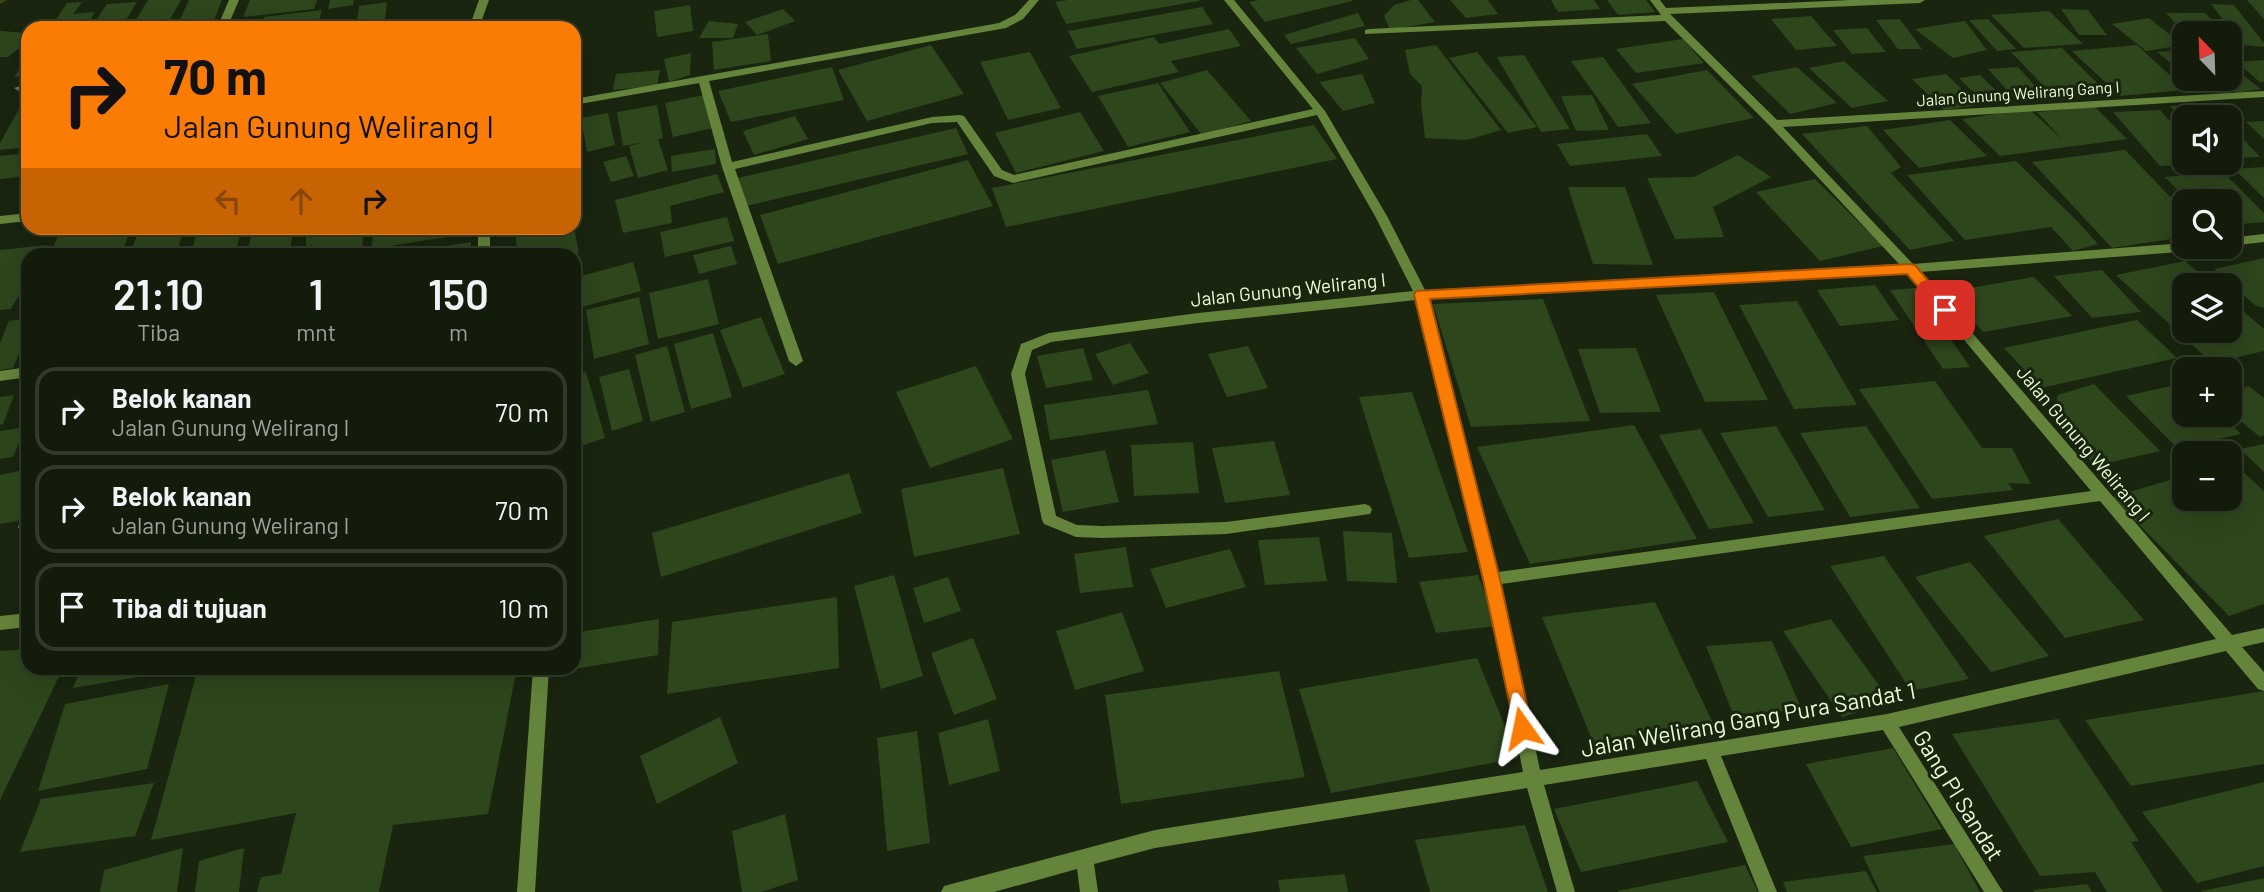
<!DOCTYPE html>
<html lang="id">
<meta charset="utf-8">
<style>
body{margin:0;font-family:Barlow,sans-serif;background:#1c2514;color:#f1f3f6;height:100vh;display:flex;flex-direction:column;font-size:26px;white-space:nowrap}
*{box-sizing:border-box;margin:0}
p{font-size:23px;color:#9da19d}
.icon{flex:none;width:38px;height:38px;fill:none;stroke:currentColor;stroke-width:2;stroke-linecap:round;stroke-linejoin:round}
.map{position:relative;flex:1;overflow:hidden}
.side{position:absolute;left:21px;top:248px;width:560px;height:427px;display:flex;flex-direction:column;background:#131c0b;border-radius:21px;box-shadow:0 7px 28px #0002,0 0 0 2px #323a2c}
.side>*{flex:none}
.guide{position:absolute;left:21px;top:21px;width:560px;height:214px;border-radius:21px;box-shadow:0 7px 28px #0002,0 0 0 2px #323a2c;background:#fb7c04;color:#111;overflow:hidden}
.needle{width:46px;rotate:337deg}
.buttons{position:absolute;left:2172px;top:21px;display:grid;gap:14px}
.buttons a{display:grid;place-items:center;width:70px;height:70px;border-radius:14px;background:#131c0b;box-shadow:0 7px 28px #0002,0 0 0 2px #323a2c;font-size:35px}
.pin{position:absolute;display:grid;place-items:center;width:60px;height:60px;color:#fff;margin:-30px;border-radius:14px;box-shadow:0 4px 10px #0006}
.me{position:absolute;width:77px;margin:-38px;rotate:348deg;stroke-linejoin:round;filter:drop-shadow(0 0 5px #0008)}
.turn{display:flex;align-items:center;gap:24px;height:147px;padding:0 28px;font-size:32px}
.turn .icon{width:91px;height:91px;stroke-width:2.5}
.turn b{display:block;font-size:49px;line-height:60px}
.lanes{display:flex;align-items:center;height:66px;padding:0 28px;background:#0003;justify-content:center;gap:35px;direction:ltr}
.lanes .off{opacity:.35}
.eta{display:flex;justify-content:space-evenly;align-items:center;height:119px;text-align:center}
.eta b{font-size:42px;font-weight:600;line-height:49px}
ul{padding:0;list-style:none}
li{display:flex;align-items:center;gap:21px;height:88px;margin:0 14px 10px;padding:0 14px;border:4px solid #323a2c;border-radius:21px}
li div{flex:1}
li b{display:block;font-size:26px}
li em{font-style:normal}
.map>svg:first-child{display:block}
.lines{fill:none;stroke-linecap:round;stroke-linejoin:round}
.stream{fill:#42430b;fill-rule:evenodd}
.building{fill:#2d461c}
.minor{fill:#65843b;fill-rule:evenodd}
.route{fill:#fb7c04;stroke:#a35103;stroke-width:2}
.labels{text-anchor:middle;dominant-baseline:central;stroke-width:6;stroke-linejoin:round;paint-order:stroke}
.far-street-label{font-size:16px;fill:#e9fed4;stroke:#19250f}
.street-label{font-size:19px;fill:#e9fed4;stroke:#19250f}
.near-street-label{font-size:23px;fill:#e9fed4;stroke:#19250f}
</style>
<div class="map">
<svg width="2264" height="892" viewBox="0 0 2264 892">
<rect width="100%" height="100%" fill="#19250f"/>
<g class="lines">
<path class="stream" d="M0,0H7L0,4Z"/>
</g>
<path class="building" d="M148,0H181L165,28H131Z
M189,0H222L212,25L176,28Z
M250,0H317L314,9L243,17Z
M330,0H354L353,5L328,9Z
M1068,0H1199V1L1066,24L1055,2Z
M1259,0H1352V1L1265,22L1249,2Z
M1411,0H1418L1435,22L1390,30L1384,16L1394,5Z
M1450,0H1488L1498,14L1466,18Z
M1551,0H1594L1600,9L1558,12Z
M1607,0H1646L1655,12L1618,15Z
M2247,0H2264V19Z
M82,2L73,14L95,12L85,28H50L67,3Z
M137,2L121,28H91L107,4Z
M387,2L384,28H356L359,6Z
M2211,4L2234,5L2264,43V47L2243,45Z
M690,5L693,31L657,37L654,11Z
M1202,7L1213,24L1077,49L1068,31Z
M783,9L795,21L757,35L745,22Z
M2061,9L2088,10L2107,35H2079Z
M322,10L318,24L296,28H261L264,17Z
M2049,11L2083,44L2024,48L1991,15Z
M1358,13L1365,26L1291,44L1284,35Z
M2166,13H2205L2225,33H2185Z
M1811,16L1837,46L1796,50L1771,19Z
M2149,18L2183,45L2146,51L2112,24Z
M1900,19L1922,49H1898L1876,20Z
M1988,19L2016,49L1997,51L1969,20Z
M709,21L738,24L733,38H699Z
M1965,21L1987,50L1953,58L1915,29Z
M1867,28L1886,52L1852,54L1833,30Z
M1229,29L1241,46L1171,61L1179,72L1092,92L1069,56L1154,37L1159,44Z
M0,31L28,33V41L8,57H0Z
M768,34L771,61L714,70L712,42Z
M1355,38L1369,59L1317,74L1296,48Z
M1683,39L1704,63L1636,73L1616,49Z
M931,45L964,94L867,121L838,70Z
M1436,45L1501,130L1467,140L1425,138L1421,103L1422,86L1410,74L1405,50Z
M2137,45L2186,90L2120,96L2072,51Z
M2062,48L2107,93L2054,97L2011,52Z
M2184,50V73L2157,52Z
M1030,52L1061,108L1008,120L980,62Z
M1477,52L1537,127L1508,133L1449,58Z
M691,53L690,75L669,82L664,59Z
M1524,55L1570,129L1541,132L1497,57Z
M28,57V76L14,77Z
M1603,57L1651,123L1618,127L1571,61Z
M2264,60V82H2260L2236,62Z
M1844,61L1888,101L1852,108L1809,68Z
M2230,65L2261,89L2236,93L2214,79H2230Z
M832,67L844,100L731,122L718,91Z
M1797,67L1837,103L1790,114L1751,76Z
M2018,67L2047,99L2017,101L1988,69Z
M660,70L657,86L613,90L616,74Z
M1207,70L1251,121L1202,135L1160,83Z
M1707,70L1754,118L1676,134L1632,84Z
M1362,74L1375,103L1343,111L1319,82Z
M1946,74L1978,105L1944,110L1912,79Z
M1980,75L2007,101L1985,104L1959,78Z
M1158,83L1190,132L1128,147L1098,96Z
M28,93V147L0,150V143Z
M704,95L713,128L673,137L665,103Z
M1592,95L1609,130L1576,131L1561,96Z
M657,105L663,138L658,139L668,170L638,178L629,146L644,142L623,146L617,112Z
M2210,105L2222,117H2184V121L2170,106Z
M2095,107L2127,139L2000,156L1962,119L2029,109L2063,140L2037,112Z
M2160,110L2184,137V163H2195V165L2160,166L2113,112Z
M1080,112L1104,151L1016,173L995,133Z
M608,113L615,145L587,152L581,118Z
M795,116L808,139L754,155L743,131Z
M1950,120L1987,156L1919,168L1883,130Z
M2264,121V139L2246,122Z
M1314,125L1337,159L1006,227L992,188Z
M2230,125L2260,157L2230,158Z
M1867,126L1901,167L1891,173L1954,241L1910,250L1802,134Z
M956,128L968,154L746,206L738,178Z
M1647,134L1662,156L1570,166L1557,144Z
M715,149L716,164L672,172L671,156Z
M2125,150L2184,211V237L2112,248L2032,162Z
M28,153V176L0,179V156Z
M1738,155L1771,177L1713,207L1724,237L1675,239L1647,178L1694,177Z
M626,156L634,176L611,182L603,162Z
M968,160L993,206L778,264L760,215Z
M2016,161L2079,223L2098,244L2073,251L2051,227L1965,240L1907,175Z
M2264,167V198L2234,169Z
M2223,172L2264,213V222L2230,225V201H2188L2165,177Z
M717,174L724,192L670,206L672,223L623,233L615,200Z
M1815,179L1883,246L1820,261L1756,192Z
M1568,187H1625L1653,265L1593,264Z
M727,217L734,241L665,257L660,232Z
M95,228L91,236L130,230L121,256H49L61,230Z
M139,228H184L176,256H130Z
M253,228H294L289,256H246Z
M314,228H364L362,252L344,256H310L312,245L306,247V233L313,231Z
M381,228H467L466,234L371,249L374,229Z
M539,228H574L579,253L568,256H518L515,234Z
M242,229L234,256H190L196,236Z
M471,242L470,256H421L422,250Z
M47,245L41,256H28V279L11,309L0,310V250Z
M731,246L737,264L699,274L693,255Z
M408,249L407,256H376V254Z
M2264,258V308L2255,305L2214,269Z
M2185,261L2213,285H2184V331H2230V300L2264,329V351L2212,363L2116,275Z
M633,262L641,291L574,309V278Z
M2102,270L2141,312L2092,318L2054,276Z
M2034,277L2072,316L1983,332L1947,292Z
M708,279L719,324L658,339L649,293Z
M1875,285L1899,320L1840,326L1817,290Z
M1915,288L1970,367L1943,369L1890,290Z
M1714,292L1768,400L1705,402L1656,295Z
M639,297L649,344L594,359L586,310Z
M1543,299L1590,421L1471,427L1433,304Z
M1797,301L1857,405L1794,409L1739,305Z
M761,317L785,374L743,388L720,330Z
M28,318V332L13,368L0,370V343L9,321Z
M2137,320L2177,358L2041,388L2004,348Z
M574,324L584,358L574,361Z
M713,333L732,397L691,409L674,344Z
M1130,343L1149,373L1113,385L1095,354Z
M667,346L685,412L651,422L635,355Z
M1248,346L1268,388L1227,397L1208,354Z
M1083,348L1093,380L1046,388L1037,356Z
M1636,348L1661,412L1600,413L1578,349Z
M976,366L1013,439L930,468L896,392Z
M629,369L643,421L612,431L599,377Z
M586,372L605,438L574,448V376Z
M1935,381L1982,448H2012L2031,484L2008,483L2013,490L1932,499L1859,389Z
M2184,383V415H2221L2241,434L2177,448L2126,396Z
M2094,384L2160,451L2095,466L2053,417L2058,395Z
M2249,386L2264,398V435L2260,437L2230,412V393Z
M1148,390L1158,424L1050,440L1044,405Z
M1412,392L1468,552L1409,558L1359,397Z
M14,395L3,424L0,425V397Z
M1634,425L1697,539L1530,564L1477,447Z
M1776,426L1825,510L1768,517L1720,433Z
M1866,426L1920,508L1850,517L1800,433Z
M26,427L13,457L0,459V431Z
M1701,429L1754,523L1709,529L1659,435Z
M1274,441L1290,495L1225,503L1212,448Z
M1193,442L1199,493L1134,496L1131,445Z
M2264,444V472L2240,449Z
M1105,450L1119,502L1063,512L1051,460Z
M2232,462L2264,491V604L2229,616L2112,497L2184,476V499H2230V463Z
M1003,468L1020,534L914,557L901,489Z
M28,469V486L18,521L0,524V475Z
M849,473L862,513L661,577L652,533Z
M2058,519L2144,620L2065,638L1984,536Z
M1343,531L1392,533L1397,583L1347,581Z
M1319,537L1327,581L1265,585L1258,540Z
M1126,547L1133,587L1080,593L1074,554Z
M1230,549L1246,587L1166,608L1150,569Z
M1884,556L1969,679L1911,691L1830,566Z
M1970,562L2049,656L1991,672L1915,577Z
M894,575L923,676L881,689L854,586Z
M1478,575L1497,626L1436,633L1419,582Z
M948,577L961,611L924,623L913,588Z
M837,597L839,668L667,694L672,622Z
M1655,602L1713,723L1593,742L1542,617Z
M1122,612L1144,671L1075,690L1056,631Z
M659,619L658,655L574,669V633Z
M1831,619L1891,702L1842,717L1783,631Z
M973,638L997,699L954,715L931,653Z
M1772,641L1802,710L1733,714L1706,646Z
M28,649V668H63L0,800V651Z
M1477,658L1518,758L1331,793L1299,689Z
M82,668H178L179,670L73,688Z
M198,668H517L488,814L393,825L379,892H257L261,877L281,874L296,813L151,840Z
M1279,671L1305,777L1121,804L1105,695Z
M169,684L147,769L38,791L65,704Z
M2264,691V764L2131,786L2085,720Z
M720,717L738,763L657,804L640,756Z
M988,719L1000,771L949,785L938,733Z
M2058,719L2139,841L2131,842L2163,892H2107L2095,872L2040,876L1952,734Z
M917,731L930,843L887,851L877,738Z
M1893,748L1942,829L1851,847L1806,764Z
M1697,781L1728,842L1581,872L1554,809Z
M2264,782V866L2197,883L2142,812Z
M154,783L135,836L20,852L41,799Z
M785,814L798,880L761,892H742L732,831Z
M1525,825L1548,892H1430L1415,840Z
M1954,844L1980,892H1880L1863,856Z
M183,848L177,892H100L104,870Z
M244,848L239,892H195L199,861Z
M1745,865L1758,892H1618V891Z
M1866,871L1877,892H1787L1783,882Z
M1345,874L1348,892H1280L1278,880Z
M2264,878V892H2202V891Z
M2087,884L2092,892H2034V890Z"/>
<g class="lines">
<path class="minor" d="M229,0H239L227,28H217Z
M479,0H489L479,28H469Z
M1029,0H1039L1023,19L1006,28L709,81L732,162L932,117L960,115L964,116L1002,170L1014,175L1313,109L1224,0H1234L1325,111L1387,216L1425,290L1899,264L1770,126L1665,21L1365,34V30L1369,29L1661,15L1650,0H1660L1666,8L1850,0H1925L1920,3L1670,14L1777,120L2264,91V97L1783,127L1913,264L2184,243V247H2198L2192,251L1920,272L2232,635L2264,628V642L2242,647L2264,672V691L2258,689L2226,651L1899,727L2003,892H1984L1883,730L1721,756L1777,892H1759L1706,759L1544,785L1575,892H1557L1527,788L1155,848L1094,864L1098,892H1080L1077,869L994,892H941L944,886L1155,830L1523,772L1484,579L1416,300L1198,323L1051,342L1032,350L1025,374L1056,516L1077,525L1103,526L1226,522L1365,504L1370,506L1372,510L1370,514L1226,534L1103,538L1076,537L1044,524L1042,520L1011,374L1021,344L1049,333L1198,313L1413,291L1375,216L1317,115L1013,183L994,176L957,122L932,123L735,169L803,361L796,366L789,361L722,167L699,83L574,105V99L999,23L1015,15ZM1907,272L2091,491L1498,572L1428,299ZM2100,501L2216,639L1887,714L1540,770L1501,584Z
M28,84V90L19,91L14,88Z
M28,213V221L0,224V216Z
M478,228H490V256H478Z
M2264,234V242L2230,246V238Z
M28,367V377L0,381V371Z
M28,520V532L20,531L18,527L20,523Z
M28,613V627L0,630V616Z
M533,668H549L535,892H517Z"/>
</g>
<path class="route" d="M1910,264L1915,265L1950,306L1952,310L1950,313H1940L1907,274L1430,299L1500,579L1532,728L1529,734L1522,737L1516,734L1483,579L1414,295L1416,291Z"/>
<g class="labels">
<g class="far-street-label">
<text transform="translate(2018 93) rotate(-4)">Jalan Gunung Welirang Gang I</text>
</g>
<g class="street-label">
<text transform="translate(1288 289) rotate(-6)">Jalan Gunung Welirang I</text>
<text transform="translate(2084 443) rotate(50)">Jalan Gunung Welirang I</text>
</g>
<g class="near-street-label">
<text transform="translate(1748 719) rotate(-10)">Jalan Welirang Gang Pura Sandat 1</text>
<text transform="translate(1959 795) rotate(58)">Gang Pl Sandat</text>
</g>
</g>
</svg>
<div class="buttons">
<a><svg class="needle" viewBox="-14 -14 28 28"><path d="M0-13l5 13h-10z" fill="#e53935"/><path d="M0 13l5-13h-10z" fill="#9da19d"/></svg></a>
<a><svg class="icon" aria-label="sound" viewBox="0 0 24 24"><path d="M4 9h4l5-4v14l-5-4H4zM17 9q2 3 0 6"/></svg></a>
<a><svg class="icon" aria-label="search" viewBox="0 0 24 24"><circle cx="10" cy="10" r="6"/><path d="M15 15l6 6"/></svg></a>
<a><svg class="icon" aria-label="layers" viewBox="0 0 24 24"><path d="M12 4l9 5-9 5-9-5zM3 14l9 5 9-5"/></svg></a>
<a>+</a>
<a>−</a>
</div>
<div class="pin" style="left:1945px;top:310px;background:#d93025"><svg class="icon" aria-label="arrive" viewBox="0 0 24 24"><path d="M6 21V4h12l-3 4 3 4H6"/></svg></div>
<svg class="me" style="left:1522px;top:728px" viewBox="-20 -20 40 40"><path d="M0-17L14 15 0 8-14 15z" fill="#fb7c04" stroke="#fff" stroke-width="4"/></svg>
<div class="guide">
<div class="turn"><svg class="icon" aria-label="right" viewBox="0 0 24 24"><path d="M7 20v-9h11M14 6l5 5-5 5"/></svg><div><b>70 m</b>Jalan Gunung Welirang I</div></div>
<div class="lanes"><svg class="icon off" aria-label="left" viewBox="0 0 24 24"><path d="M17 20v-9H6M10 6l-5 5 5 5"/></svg><svg class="icon off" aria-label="ahead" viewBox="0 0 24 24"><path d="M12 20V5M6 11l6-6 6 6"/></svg><svg class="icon" aria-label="right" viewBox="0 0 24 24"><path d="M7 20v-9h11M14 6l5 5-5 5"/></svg></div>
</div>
<section class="side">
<div class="eta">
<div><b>21:10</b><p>Tiba</p></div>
<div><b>1</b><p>mnt</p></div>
<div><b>150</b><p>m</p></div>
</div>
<ul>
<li><svg class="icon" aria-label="right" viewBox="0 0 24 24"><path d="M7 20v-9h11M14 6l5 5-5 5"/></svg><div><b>Belok kanan</b><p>Jalan Gunung Welirang I</p></div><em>70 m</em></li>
<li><svg class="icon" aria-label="right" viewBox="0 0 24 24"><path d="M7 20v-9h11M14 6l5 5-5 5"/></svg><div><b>Belok kanan</b><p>Jalan Gunung Welirang I</p></div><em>70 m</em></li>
<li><svg class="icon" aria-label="arrive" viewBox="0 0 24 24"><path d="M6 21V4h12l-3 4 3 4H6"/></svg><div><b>Tiba di tujuan</b></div><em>10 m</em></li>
</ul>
</section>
</div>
